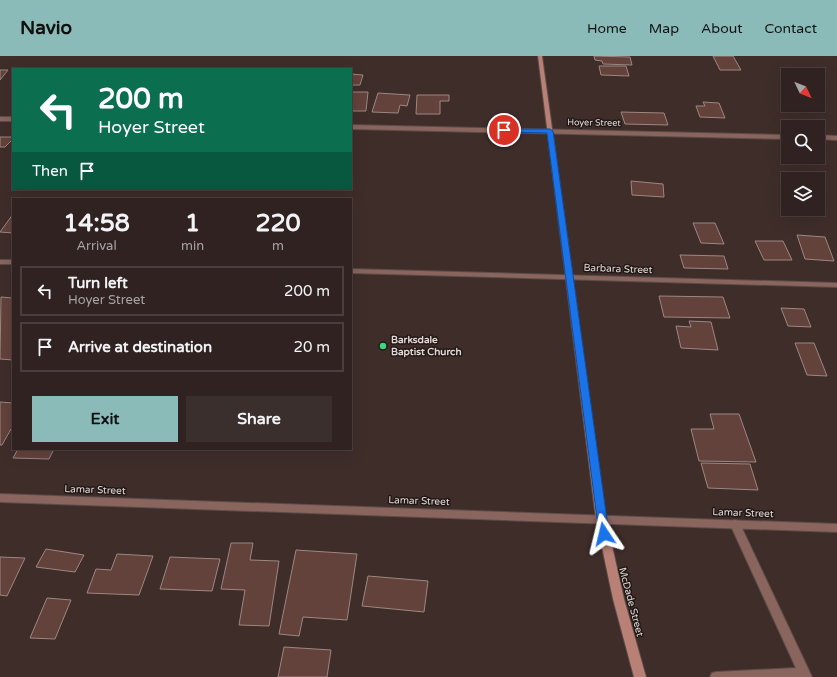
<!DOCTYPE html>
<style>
body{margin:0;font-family:"Varela Round",sans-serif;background:#3b2f2d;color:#f1f3f6;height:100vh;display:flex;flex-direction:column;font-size:15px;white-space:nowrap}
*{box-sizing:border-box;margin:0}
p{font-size:13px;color:#a7a4a5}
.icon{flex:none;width:22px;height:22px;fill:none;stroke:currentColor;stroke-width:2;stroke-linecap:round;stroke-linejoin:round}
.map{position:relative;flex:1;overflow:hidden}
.sheet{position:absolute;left:12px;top:142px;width:340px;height:252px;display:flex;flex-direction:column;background:#2f2220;border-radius:0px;box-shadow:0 4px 16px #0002,0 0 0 1px #4a3f3e}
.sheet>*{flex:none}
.top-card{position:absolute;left:12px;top:12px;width:340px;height:122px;border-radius:0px;box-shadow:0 4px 16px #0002,0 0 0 1px #4a3f3e;background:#0b6e4f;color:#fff;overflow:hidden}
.needle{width:26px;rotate:133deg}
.controls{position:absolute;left:781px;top:12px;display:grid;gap:8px}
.controls a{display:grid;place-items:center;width:44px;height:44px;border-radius:0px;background:#2f2220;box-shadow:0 4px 16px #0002,0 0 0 1px #4a3f3e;font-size:20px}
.pin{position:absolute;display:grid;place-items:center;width:34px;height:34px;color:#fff;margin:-17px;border:2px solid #fff;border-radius:50%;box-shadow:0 1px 4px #0007}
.me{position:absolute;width:44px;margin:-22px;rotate:350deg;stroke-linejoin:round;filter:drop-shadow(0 0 3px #0008)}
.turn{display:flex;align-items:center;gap:14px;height:84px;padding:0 20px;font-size:18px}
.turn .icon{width:52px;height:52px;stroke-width:2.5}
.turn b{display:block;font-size:28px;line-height:34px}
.then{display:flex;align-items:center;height:38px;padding:0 20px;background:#0003;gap:8px;font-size:15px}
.eta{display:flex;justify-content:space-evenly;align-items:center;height:68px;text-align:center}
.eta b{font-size:24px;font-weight:800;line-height:28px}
.primary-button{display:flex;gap:8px;margin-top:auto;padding:8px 20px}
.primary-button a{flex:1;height:46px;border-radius:0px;background:#8bbbb9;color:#111;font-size:16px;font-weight:800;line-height:46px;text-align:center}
.primary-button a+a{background:#3b2f2d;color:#f1f3f6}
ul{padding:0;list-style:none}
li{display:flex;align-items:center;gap:12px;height:50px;margin:0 8px 6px;padding:0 12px;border:2px solid #4a3f3e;border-radius:0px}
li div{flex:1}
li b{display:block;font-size:15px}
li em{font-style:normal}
header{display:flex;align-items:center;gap:24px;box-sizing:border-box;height:56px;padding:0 20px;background:#8bbbb9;color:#111}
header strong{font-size:19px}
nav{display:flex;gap:22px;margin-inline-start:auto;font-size:14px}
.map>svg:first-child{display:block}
.building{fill:#63423b;stroke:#9d8783}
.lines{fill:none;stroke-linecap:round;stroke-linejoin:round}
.lane-casing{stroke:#5d4c49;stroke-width:2}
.street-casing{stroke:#5d4c49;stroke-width:2}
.secondary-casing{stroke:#5d4c49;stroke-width:2}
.lane{fill:#89655e;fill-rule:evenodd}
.street{fill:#89655e;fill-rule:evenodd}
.secondary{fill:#b98075;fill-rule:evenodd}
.route{fill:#1a73e8;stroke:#114b97}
.poi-dot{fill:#3dd77e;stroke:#201816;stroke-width:1.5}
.labels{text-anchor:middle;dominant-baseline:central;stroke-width:3;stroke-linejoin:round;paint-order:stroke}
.far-street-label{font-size:9px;fill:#e4d8d6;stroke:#201816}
.street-label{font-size:10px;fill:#e4d8d6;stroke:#201816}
.poi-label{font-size:10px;font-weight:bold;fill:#e4d8d6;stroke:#201816;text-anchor:start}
</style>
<header>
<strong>Navio</strong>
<nav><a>Home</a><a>Map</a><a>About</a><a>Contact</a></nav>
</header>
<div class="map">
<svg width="837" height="621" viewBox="0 0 837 621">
<rect width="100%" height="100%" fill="#3f2d2a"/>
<path class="building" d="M594,0L630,1L632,9L603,8L602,5L595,4Z
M713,0H733L741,14H720Z
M599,10H626L629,20L601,19Z
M0,14H8L0,24Z
M351,18L363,19L360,29H351Z
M351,36H368L366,55H351Z
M378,37L410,39L407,50L400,49L398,57L372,56Z
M417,39H449V45H440V58H416Z
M703,46L719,47L725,62L700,61L696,50H705Z
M621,56L664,57L668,69L625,68Z
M0,81H13V83L5,91H0Z
M631,125L663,128L664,141L632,139Z
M13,158V177L0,176Z
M693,167H715L724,188L701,187Z
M797,179L825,181L834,205L805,203Z
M755,185H783L792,204H764Z
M680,199L724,200L728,213L684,212Z
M659,240L723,241L730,262L664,261Z
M1,241L13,242V304L0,303Z
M781,252L804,253L811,271L788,270Z
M689,265L711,266L718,294L681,292L676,270L691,271Z
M795,287H814L827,320L807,319Z
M0,346L13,347V373H11L2,389H0Z
M710,358H739L756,406L699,405L691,373H714Z
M18,393H54L49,403L13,402Z
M701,407L750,408L758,434L708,432Z
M231,487H253L250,504L279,505L269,570L239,569L245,534L221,533Z
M46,493L84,499L75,516L36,511Z
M296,494L357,498L347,564L303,561L299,580L279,578Z
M117,498L153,500L139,539L87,537L96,513L111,514Z
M0,501L25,502L7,540L0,539Z
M170,501L220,503L212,535L160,533Z
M368,520L428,525L424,556L362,550Z
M47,542L71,544L55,583L30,582Z
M284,591L331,594L327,621H278Z"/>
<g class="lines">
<defs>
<path id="lane" d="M735,464L738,465L740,468L812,621H710L712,617L716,616L796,612L730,468L732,465Z"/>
<path id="street" d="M0,61H13V65H0Z
M351,69L788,79V83L351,73Z
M818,79L837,80V84L818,83Z
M0,204H13V208H0Z
M351,213L837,227V231L351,217Z
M0,438L837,468V476L0,446Z"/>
<path id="secondary" d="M538,0H542L606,463L624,543L646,621H634L613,543L596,463Z"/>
</defs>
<use href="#lane" class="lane-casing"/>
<use href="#street" class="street-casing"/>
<use href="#secondary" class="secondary-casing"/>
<use href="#lane" class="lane"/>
<use href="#street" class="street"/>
<use href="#secondary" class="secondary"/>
</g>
<path class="route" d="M502,73H550L553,75L609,478L608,481L604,483L600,481L599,478L547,77L504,76L501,74Z"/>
<circle class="poi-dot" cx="383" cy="290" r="4"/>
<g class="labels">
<g class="far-street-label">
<text transform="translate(594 67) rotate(1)">Hoyer Street</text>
</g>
<g class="street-label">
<text transform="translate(618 213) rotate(2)">Barbara Street</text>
<text transform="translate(95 434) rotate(2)">Lamar Street</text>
<text transform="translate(419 445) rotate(2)">Lamar Street</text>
<text transform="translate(743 457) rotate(2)">Lamar Street</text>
<text transform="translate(631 546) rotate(75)">McDade Street</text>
</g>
<g class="poi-label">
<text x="391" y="284">Barksdale<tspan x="391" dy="12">Baptist Church</tspan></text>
</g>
</g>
</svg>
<div class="controls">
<a><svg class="needle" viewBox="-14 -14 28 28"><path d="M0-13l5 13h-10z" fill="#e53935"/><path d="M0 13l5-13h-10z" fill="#a7a4a5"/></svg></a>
<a><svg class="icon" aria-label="search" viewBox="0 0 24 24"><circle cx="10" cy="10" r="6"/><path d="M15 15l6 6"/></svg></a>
<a><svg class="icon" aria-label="layers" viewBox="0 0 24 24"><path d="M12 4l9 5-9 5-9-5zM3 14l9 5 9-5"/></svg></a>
</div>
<div class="pin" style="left:504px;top:74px;background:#d93025"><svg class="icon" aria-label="arrive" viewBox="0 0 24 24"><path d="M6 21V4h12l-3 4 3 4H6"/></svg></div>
<svg class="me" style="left:604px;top:478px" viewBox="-20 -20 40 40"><path d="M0-17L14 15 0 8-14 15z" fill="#1a73e8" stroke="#fff" stroke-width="4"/></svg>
<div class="top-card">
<div class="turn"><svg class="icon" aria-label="left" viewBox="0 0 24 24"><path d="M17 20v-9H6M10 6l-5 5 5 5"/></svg><div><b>200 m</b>Hoyer Street</div></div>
<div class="then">Then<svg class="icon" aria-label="arrive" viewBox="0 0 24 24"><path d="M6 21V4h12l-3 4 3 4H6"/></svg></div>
</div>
<section class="sheet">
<div class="eta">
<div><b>14:58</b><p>Arrival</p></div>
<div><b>1</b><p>min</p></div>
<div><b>220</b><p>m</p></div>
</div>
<ul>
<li><svg class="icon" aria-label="left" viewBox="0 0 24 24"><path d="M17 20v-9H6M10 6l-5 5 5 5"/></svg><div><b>Turn left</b><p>Hoyer Street</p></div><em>200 m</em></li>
<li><svg class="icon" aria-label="arrive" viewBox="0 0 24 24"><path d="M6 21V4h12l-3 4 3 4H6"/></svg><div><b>Arrive at destination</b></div><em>20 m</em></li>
</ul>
<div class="primary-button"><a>Exit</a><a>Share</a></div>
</section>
</div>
